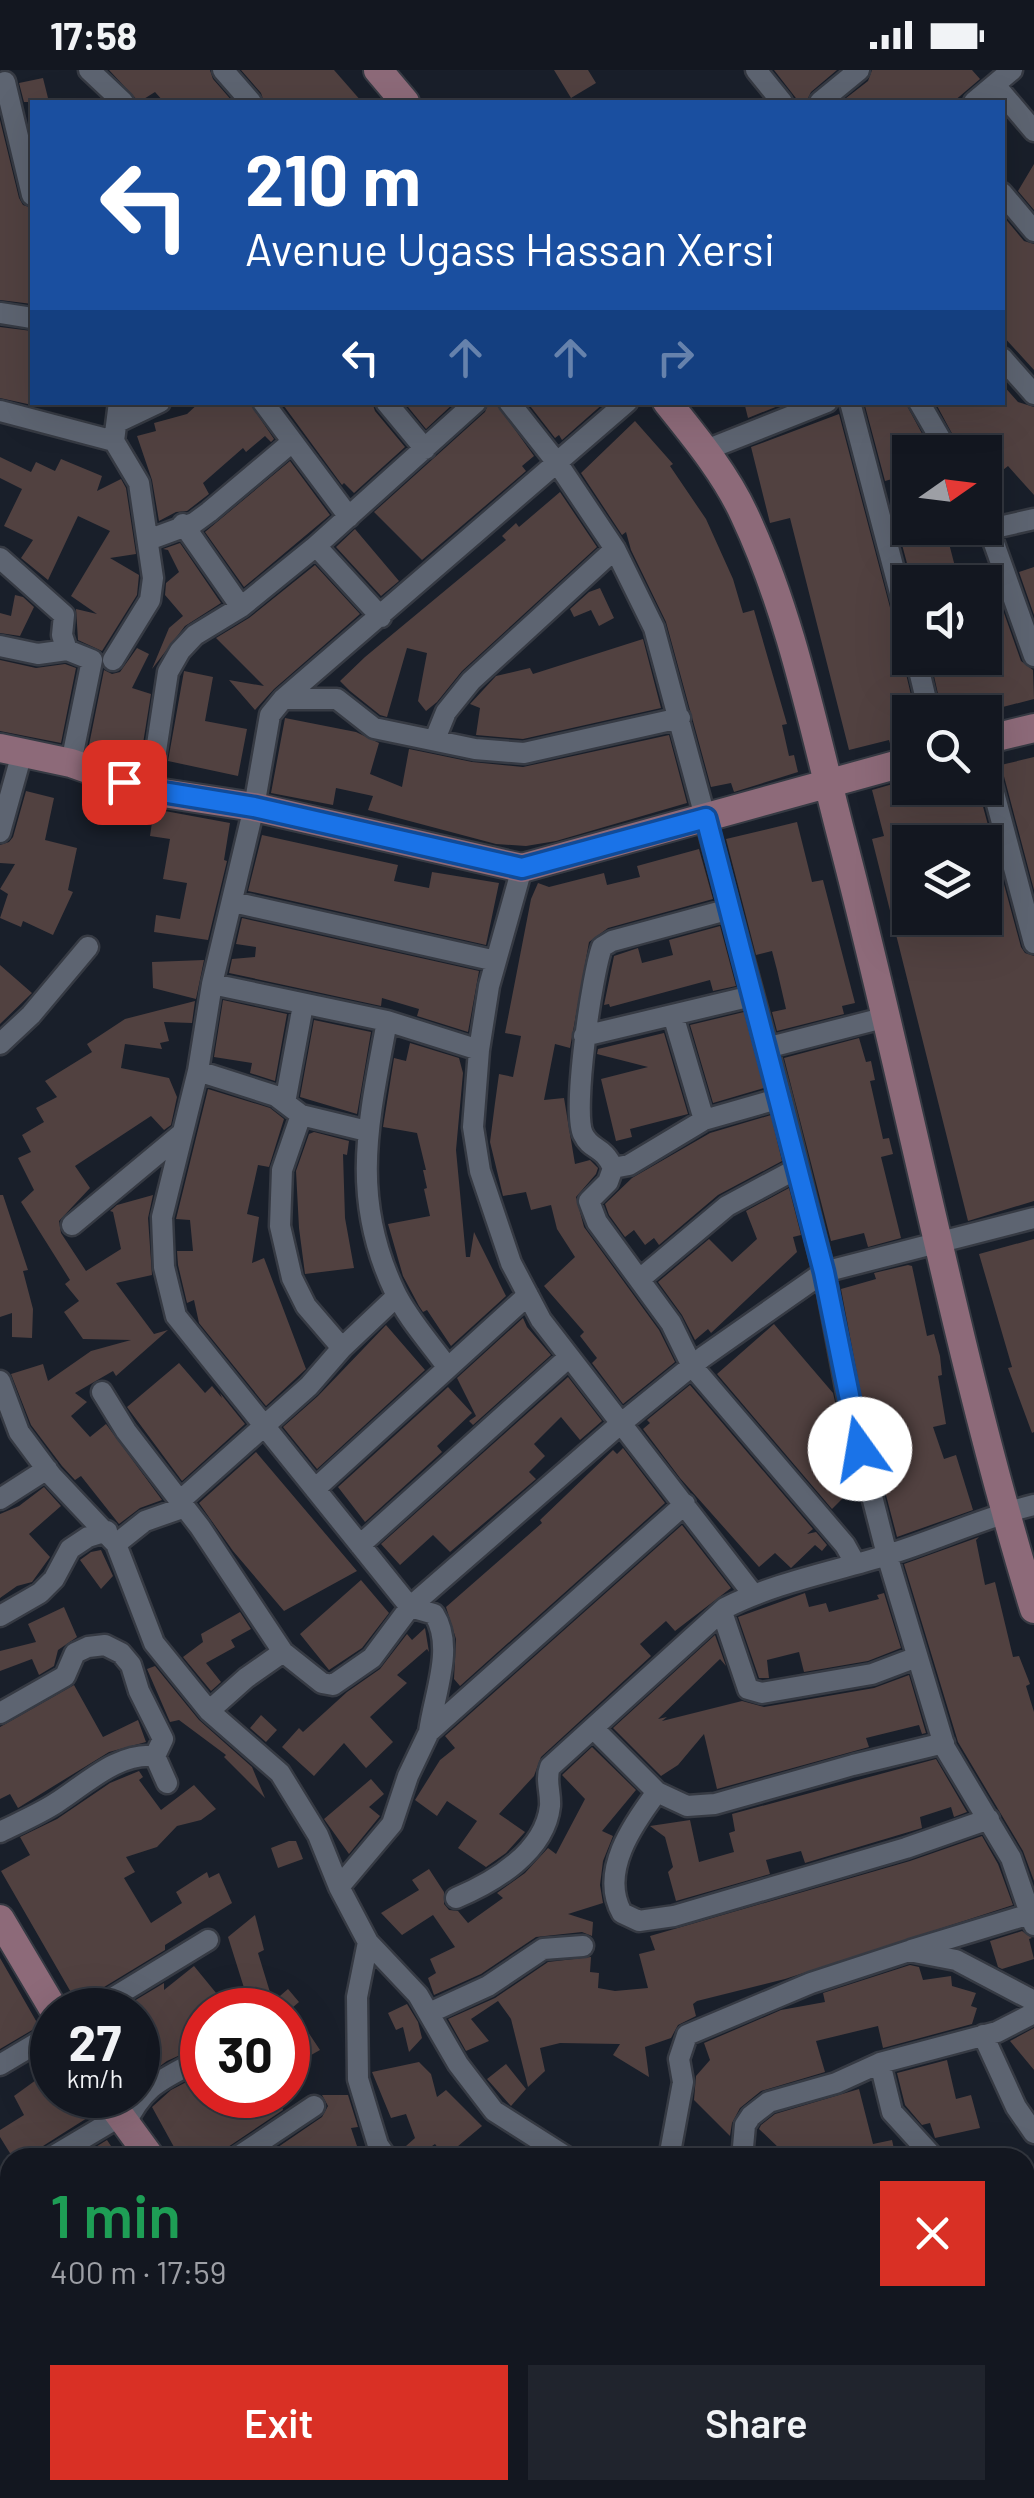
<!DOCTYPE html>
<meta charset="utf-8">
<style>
body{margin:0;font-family:Barlow,sans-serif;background:#20242d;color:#f1f3f6;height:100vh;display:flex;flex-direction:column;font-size:38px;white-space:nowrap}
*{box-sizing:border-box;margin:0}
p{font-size:32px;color:#9d9fa5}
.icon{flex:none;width:55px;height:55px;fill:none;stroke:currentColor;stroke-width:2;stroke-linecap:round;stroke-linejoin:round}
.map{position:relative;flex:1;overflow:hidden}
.details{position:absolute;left:0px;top:2078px;width:1035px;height:352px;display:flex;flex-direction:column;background:#131720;border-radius:30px 30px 0 0;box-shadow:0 10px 40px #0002,0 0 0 2px #32363e}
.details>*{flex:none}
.banner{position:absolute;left:30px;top:30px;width:975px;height:305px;border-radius:0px;box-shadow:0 10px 40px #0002,0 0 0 2px #32363e;background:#1a4fa0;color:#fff;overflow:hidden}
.needle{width:65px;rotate:76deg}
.buttons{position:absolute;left:892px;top:365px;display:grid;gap:20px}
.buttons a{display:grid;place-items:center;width:110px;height:110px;border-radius:0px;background:#131720;box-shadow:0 10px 40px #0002,0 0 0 2px #32363e;font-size:50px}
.speed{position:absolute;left:30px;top:1918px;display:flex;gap:20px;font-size:50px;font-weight:700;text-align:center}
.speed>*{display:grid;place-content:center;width:130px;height:130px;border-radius:50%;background:#131720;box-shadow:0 10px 40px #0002,0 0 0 2px #32363e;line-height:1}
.speed small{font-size:25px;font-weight:400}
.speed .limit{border:15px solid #d22;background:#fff;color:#111}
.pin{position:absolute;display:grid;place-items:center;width:85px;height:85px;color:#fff;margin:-42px;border-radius:20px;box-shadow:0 5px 15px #0006}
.me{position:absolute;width:110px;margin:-55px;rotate:347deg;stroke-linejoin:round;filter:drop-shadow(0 0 8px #0008)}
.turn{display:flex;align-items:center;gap:35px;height:210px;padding:0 50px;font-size:45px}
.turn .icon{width:130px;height:130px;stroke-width:2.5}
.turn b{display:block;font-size:70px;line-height:85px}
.lanes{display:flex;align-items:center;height:95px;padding:0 50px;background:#0003;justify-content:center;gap:50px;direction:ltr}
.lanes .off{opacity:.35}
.round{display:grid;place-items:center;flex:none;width:105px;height:105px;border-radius:0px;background:#20242d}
.overview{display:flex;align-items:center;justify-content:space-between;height:170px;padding:0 50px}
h1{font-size:60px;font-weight:600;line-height:75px;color:#1e9e55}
.primary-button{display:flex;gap:20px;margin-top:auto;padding:20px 50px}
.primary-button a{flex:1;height:115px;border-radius:0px;background:#d93025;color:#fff;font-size:40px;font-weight:600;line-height:115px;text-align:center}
.primary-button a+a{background:#20242d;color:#f1f3f6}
.status{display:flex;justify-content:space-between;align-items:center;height:70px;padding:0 50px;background:#131720;direction:ltr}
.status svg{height:28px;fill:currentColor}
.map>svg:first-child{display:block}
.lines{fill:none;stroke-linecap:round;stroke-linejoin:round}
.stream{stroke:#255b70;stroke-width:6}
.building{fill:#514140;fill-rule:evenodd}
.street-casing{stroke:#363a43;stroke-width:25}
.secondary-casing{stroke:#363a43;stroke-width:32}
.street{stroke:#5d6471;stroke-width:20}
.secondary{stroke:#8d6a79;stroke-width:28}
.route-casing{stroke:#114b97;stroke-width:25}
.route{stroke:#1a73e8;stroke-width:18}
</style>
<div class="status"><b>17:58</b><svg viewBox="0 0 49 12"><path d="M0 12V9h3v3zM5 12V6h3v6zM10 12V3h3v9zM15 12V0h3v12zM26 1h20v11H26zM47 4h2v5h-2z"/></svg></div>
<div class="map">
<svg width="1034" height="2428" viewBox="0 0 1034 2428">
<rect width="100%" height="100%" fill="#191f2a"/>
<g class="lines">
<path class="stream" d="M0,2255L10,2252
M223,2420L229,2428"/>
</g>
<path class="building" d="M109,0H210L213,9L233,32H164L155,22L139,32Z
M241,0H334L362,32H264L261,23Z
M554,0H588L596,13L571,28Z
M774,0H837L811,22L806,32H799Z
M872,0H972L980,9L953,32H841L868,11Z
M43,8L49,32H24L19,13Z
M0,50L19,128L23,135L32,138V234L0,230Z
M1034,94V140L1018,121Z
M1003,146L1024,171L1034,174V300L1002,265Z
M0,257L32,261V335L0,328Z
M1002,314L1018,332L1034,337V425L1008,396L985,414V382H962L935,332H1002Z
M200,332H249L274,369L271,372L265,366L246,382L243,378L203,413L209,424L187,441L176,442L159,451L152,410L137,366L156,361L154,353L187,344Z
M281,332H372L375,341L405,377L354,423L344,413L342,415Z
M404,332H455L426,359Z
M489,332H495L534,386L522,396L526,401L422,490L374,442L485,342Z
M527,332H605L562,370L559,365L555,368Z
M744,332H788L748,348Z
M880,332H905L932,382H910V404L885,411L865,336Z
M839,344L897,564L907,578L903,591L915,642H910V672L891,677L889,670L849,680L790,448L770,453L751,377Z
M635,351L673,394L670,396L706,449L733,509L743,543L754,540L787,654L782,655L789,686L794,685L798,702L734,722L731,713L711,717L666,552L631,480L626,462L622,465L581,403Z
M0,387L31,402L36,392L55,401L61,389L102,406L97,421L121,409L126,418L136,484L110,488L139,505L137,525L102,581L78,570L76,539L97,544L71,526L110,461L78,446L48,510L21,488L33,470L4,456L22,419L0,408Z
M290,391L330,445L244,517L205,462Z
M560,422L597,477L462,601L437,632L426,641L418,631L427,583L407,578L387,647L380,645L350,621L340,611L365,587L506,470L502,466L516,453L519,457Z
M910,437V458H945L959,512H912L893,441Z
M355,459L399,511L381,526L336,477Z
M180,473L221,533L185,556L152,599L169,558L183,546L165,525L166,513L179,502L168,480L163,479Z
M315,495L360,544L274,619L255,640L229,610L264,616L216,568L249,548Z
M1034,497V545L1019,502Z
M992,509L1021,591L1033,600L1034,629L999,638L1001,642H942L930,588H985V512Z
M600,518L614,548L599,556L591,540L574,547L570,539L589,522Z
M15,525L23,527L34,537L20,566L0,563V543L11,546Z
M643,569L661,638L523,669L476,665L480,638L470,634L496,606L530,598L533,604Z
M137,578L149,584L132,618L151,624L141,686L117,691L88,680L104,600L112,604L120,602Z
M0,590L36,598L65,594L76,598L61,673L0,661Z
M184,601L213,607L205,651L247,659L238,706L168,691Z
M285,648L356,662L379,673L370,704L402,717L409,679L472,692L523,697L669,665L687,733L556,771L526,776L496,774L368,740L373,726L336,718L333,735L271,723Z
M1034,687V820L1001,695Z
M910,709V718H978L1021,877L1025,883L1034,886V1131L968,1151L872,769L884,766L872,720ZM910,772H985V848H910Z
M26,721L54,728L45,770L77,778L68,820L73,822L53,865L23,851L21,857L0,848L8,824L0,819L15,794L0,793V775L9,772L13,767Z
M154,739L230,753L224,790L227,791L208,870L154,862L156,845L180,849L187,813L163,809L170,769L150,766Z
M797,752L812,812L823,810L855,933L842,936L844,944L777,961L772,942L786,939L777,900L772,881L756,885L726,769Z
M262,765L398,795L394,811L429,818L432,802L499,813L486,875L248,821Z
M699,779L713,829L608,858L589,872L570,978L555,974L544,1030L564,1028L575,1094L590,1090L598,1098L596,1104L576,1127L584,1157L659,1260L675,1292L623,1334L592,1293L597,1288L580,1266L584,1262L544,1216L575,1187L557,1159L551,1135L531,1140L526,1122L503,1126L490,1072L495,1033L499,1004L513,1007L521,966L505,963L531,829L538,813L549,817L604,803L607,815L640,807L637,796Z
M242,848L479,901L468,962L417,946L419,939L382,928L381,936L229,903L232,889L255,887L256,877L236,874Z
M720,856L736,916L713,921L710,910L610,937L609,934L604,935L614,886L638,878L642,893L673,885L669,870Z
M204,890L196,929L153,918L152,892Z
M0,895L32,923L0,954Z
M223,930L287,944L275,1011L250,1003L252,993L214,987Z
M195,931L192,953L164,952L169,971L160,973L162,979L125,974L121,998L169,1008L177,1027L171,1055L164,1060L151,1046L75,1096L90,1118L59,1151L61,1163L86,1201L121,1179L113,1142L110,1141L117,1135L153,1125L148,1148L152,1205L116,1213L154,1264L168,1260L116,1306L113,1301L75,1323L87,1332L71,1346L90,1367L106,1354L162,1430L140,1438L119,1454L81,1406L75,1410L62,1396L31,1355L11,1304L43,1294L48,1311L91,1281L131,1270L83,1269L64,1242L79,1231L65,1214L70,1210L21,1132L34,1120L18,1088L31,1082L22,1065L44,1052L36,1038L57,1027L45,1011L92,982L87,974L125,949Z
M744,942L764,1018L713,1033L690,955Z
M314,950L371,962L357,1044L300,1027Z
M664,963L688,1044L630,1059L632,1067L616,1071L601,1009L648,997L597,984L598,979Z
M859,968L866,992L871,991L875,1010L870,1011L883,1069L889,1068L893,1084L881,1087L901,1168L868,1177L864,1163L831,1171L784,988Z
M410,973L459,988L463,1003L456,1080L466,1187H470L474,1162L506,1226L451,1276L427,1240L423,1242L419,1236L403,1206L388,1154L430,1146L424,1119L427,1118L423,1100H426L417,1063L383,1057L394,988L406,991Z
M208,1019L270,1038L284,1049L269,1097L258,1095L247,1144L259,1147L252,1193L264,1188L306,1299L266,1336L199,1253L194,1230L187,1233L178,1195L177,1181H193L190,1150L176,1149Z
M771,1045L782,1091L718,1125L659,1175L654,1168L645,1175L634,1160L625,1167L609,1145L605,1134L632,1108L710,1063Z
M314,1062L349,1071L347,1085L343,1084L345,1148L354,1198L305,1204L299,1158L296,1101L309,1064Z
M789,1118L801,1165L793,1167L797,1182L711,1263L708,1259L695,1270L682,1245L658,1212L709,1169L732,1192L757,1169L746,1141Z
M0,1125H3L28,1200L23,1201L33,1239L32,1268L12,1267V1243L0,1247Z
M1034,1169V1362L1032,1363L1008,1298L1012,1297L979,1184Z
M908,1195L912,1196L927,1266L934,1264L940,1286L942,1305L938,1306L946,1354L933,1357L944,1389L956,1385L973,1440L897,1467L864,1341L841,1219L876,1209L874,1203Z
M523,1248L527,1257L551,1285L473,1355L469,1351L476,1346L457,1308Z
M774,1254L833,1323L855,1416L832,1439L717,1304Z
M386,1255L425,1300L317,1399L283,1357L318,1326Z
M179,1293L205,1323L212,1316L222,1328L220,1323L245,1354L182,1411L127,1337Z
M568,1307L602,1351L580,1370L561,1347L534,1374L545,1386L529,1402L536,1409L450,1482L433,1465L400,1495L381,1474Z
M690,1315L813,1459L807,1464L816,1462L827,1475L822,1481L815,1475L791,1498L775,1483L759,1497L680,1408L643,1359L650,1353L647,1350Z
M448,1317L472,1343L437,1376L442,1382L365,1452L338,1417Z
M623,1378L665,1433L460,1616L454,1609L456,1569L446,1537L542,1453L540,1450L613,1380L617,1384Z
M256,1382L357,1501L284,1541L233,1481L199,1433Z
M44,1417L61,1436L29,1464L50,1487L32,1512L17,1516L0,1528V1444L19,1436Z
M682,1455L731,1518L675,1561L666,1551L640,1574L651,1586L541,1687L534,1706L499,1744L525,1762L506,1783L486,1797L458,1778L477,1751L447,1731L437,1746L415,1730L440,1690L455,1678L445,1666Z
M979,1467L976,1470L985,1515L995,1512L1013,1587L1019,1586L1030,1614L1026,1616L1034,1642V1811L1023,1781L958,1672L904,1494Z
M101,1480L113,1506L101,1519L80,1490L91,1482Z
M361,1510L389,1543L362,1578L329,1600L300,1564Z
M805,1523L809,1537L826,1533L829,1542L879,1529L877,1525L884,1523L901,1578L868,1591L804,1602L799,1582L767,1590L769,1608H759L738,1547Z
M64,1537L77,1567L58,1580L54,1596L39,1605L32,1589L0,1601V1581L36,1572L28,1554Z
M240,1542L251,1559L231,1570L235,1577L206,1593L221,1612L211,1621L183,1587L203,1572L201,1564Z
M425,1558L429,1582L427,1579L397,1605L407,1613L370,1647L393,1672L366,1698L344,1673L314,1706L282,1677L299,1658L303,1662L347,1622L380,1599L407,1564L412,1570Z
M715,1565L726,1596L720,1589L658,1649L667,1647L662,1651L742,1631L764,1637L874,1618L909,1605L926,1663L922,1664L919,1655L866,1668L869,1677L717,1719L704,1664L678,1695L661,1706L613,1658Z
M155,1596L199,1650L252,1697L265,1728L224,1687L226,1685L179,1650L170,1652L147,1599Z
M74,1615L103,1667L138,1650L146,1672L109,1682L18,1738L10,1724L0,1729V1657Z
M261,1645L277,1660L266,1672L250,1658Z
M592,1677L636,1720L602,1761L613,1766L603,1791L600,1815L603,1833L568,1844L593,1852L592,1866L582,1862L536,1867L481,1904L434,1925L428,1908L436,1903L430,1889L455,1877L433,1845L402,1865L381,1843L419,1820L412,1810L429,1799L444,1822V1834L449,1840L458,1841L468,1853L503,1828L497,1823L525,1803L548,1778L556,1784L585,1729L562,1705Z
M936,1689L967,1742L954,1747L951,1737L920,1747L922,1758L805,1793L801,1781L766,1790L770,1804L676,1831L668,1802L673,1797L665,1767L650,1756L690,1750L699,1792L734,1782L729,1763L735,1761L732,1744Z
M139,1701L143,1707L139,1710L161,1740L194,1715L216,1739L201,1750L177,1756L157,1777L126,1787L135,1802L124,1808L151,1853L182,1833L176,1822L207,1802L209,1808L219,1803L232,1833L165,1875V1880L86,1928L80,1938L1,1801L30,1785L20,1767L57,1749L110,1713Z
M371,1709L384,1724L369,1737L380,1746L349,1784L324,1749Z
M982,1766L998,1794L1013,1835L785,1909L697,1931L693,1934L696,1946L678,1955L671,1968L645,1977L649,2007L613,1985L620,1974L560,1973L540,1978L545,2001L528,2017L511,1949L498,1931L471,1949L489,1971L466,1981L448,1949L495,1928L548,1892L591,1887L590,1902L599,1903L598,1918L615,1921L648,1918L639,1884L655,1880L650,1866L910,1791Z
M289,1771H296L303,1789L278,1798L271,1778Z
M255,1845L264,1880L258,1883L273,1932L288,1919L299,1932L292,1938L320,1980L288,1998V1940H251L228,1867Z
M1022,1861L1032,1868L1029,1869L1034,1889L1002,1899L998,1897L990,1871Z
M0,1888L39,1956L0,1979Z
M910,1895L919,1897L923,1910L951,1906L952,1916L976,1923L971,1936L977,1938L972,1954L883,1978L878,1956L816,1971L825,2002L761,2021L740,2038L732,2053L730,2066L694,2030L696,2006L710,1990L704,1973L781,1940L825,1932L823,1923Z
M194,1896L230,1940H202V1963L196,1965L200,1976L167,1991L138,2012V1940H119L164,1913V1920Z
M407,1934L418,1952L422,1968L409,1982L403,1957L396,1960L388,1943Z
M1034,1958V2000L1010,1971Z
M947,1990L956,2029L971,2025L980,2058L935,2068L930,2053L922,2055L905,2035L897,2003Z
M419,1992L431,2004L437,2027L446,2020L482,2056L445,2087L435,2074L414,2088L406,2076L415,2068L406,2044L391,2048L372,2002Z
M506,1994L526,2019L511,2036L487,2009Z
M202,2004V2034L218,2025H279L283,2040L228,2077L222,2088H180L152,2037L171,2020Z
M36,2010L45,2027L84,2025L95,2043L43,2076L36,2088H13L0,2067V2060L24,2045L14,2026Z
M859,2019L873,2074L892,2070L896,2088H772L780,2079L759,2059L761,2055L775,2044Z
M322,2025H348L358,2057L351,2058L361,2088H262L322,2047L328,2036Z
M107,2070L119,2088H78Z"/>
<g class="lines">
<defs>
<path id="street" d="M89,0L123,32
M223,0L251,32
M756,0L782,32
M5,12L32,125
M995,15L1034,61
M820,32L859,0
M974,32L1012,0
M1002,123L1034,161
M0,243L32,248
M1002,288L1034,324
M263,332L349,447
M386,332L425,379
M509,332L558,394L615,479L654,558L781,1028L824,1202L851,1344L887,1485L945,1678L1011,1788L1034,1855
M850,332L910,561
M919,332L948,382
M0,341L114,371L119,332
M118,352L160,332
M706,380L827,332
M985,448L1034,586
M183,454L241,537
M990,459L1034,449
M148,470L194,453L209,442L292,372
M316,476L381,547
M0,488L64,545L62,565L67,580
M0,576L38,584L67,580L92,590L71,693
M916,588L929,642
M113,590L150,530L153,508L139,413L114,371
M283,629H337L374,658L475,679L524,683L680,648
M435,669L446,642L471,611L615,479
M985,689L1034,873
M150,721L168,602L180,581L195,565L241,537L316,476L476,332
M0,762L22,683
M522,798L489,916L479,980L473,1057L480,1101L511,1193L541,1250L753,1524
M233,832L496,891
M730,839L612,871L602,877C592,904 572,1041 583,1064C591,1081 603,1075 613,1098L608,1112L589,1131L597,1152L671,1253L692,1296L845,1475L855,1493
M212,914L387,951L479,980
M673,945L704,1050
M387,951C369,1050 349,1126 395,1222C408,1249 431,1274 448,1298
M584,966L752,926
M0,974L31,945L88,877
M766,978L887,947
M198,1001L276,1026L301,1045
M285,1033L303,935
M613,1098L629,1095L704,1050L781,1028
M72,1155L180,1065
M640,1209L727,1136L798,1098
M342,1278L306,1236L292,1208L280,1156L282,1100L301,1045L367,1061
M0,1311L19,1362L51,1405L116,1474L154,1573L209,1641L280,1703L318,1765L339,1817
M102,1322L126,1361L200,1457L283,1582L322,1613L333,1615L372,1588L410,1537L619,1355L703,1287L824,1202L1034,1148
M315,1419L528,1225
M0,1429L47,1399
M181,1430L309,1316L342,1278L397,1226
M116,1474L145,1451L185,1437
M360,1475L569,1287
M722,1542L748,1619L762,1623L872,1604L917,1587
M0,1546L40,1523L54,1509L70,1479L88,1467L107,1461
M209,1641L246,1608L283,1582
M0,1643L65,1606L75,1583L88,1577L105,1575L121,1583L131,1595L139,1621L163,1669L155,1686
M594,1659L657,1722L687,1736L715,1734L853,1695L944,1673
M429,1662C434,1624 455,1577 434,1544L410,1537L176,1246L164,1197L162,1147L198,1001L212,914L254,737L270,645L283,629L627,332
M657,1722C633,1754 599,1802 622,1843L639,1851L674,1846L906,1778L989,1749
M0,1762C18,1753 39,1744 56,1733C86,1714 118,1682 155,1686L167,1713
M456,1828C494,1812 545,1782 550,1736C551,1722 545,1710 550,1697L725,1538C776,1512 833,1502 887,1485C937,1470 984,1447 1034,1435
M368,1872L418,1925L458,1994L494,2041L568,2088
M911,1880L1030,1844
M93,1940L208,1870
M429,1943L488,1916L543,1879L583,1876
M983,1965L1016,2037L1034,2063
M880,1993L892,2042L934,2088
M0,1995L52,1964
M125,2055C144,2015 161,2010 199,1990
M50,2088L119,2047
M236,2088L314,2036
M387,2088L378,2075L358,2009L357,1927L368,1872L339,1817L392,1754L408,1706L429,1662L685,1434
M669,2088L683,2012L679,1989L687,1965L811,1913L909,1881L956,1890L1034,1931
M742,2088L745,2055L751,2046L769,2032L836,2013L880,1993L997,1962L1034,1943
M0,2114L10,2109
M1025,2256L1034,2259
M0,2333L10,2328
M136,2420L142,2428
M792,2420L795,2428
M891,2420L895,2428
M1019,2420L1022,2428
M55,2428V2420"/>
<path id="secondary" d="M378,0L405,32
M667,332C695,367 725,403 744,444C793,548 815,666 844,776C910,1030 957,1288 1034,1539
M985,670L1034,658
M0,678L71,693L150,721L254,737L522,798L910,691
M0,1849L54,1940
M105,2025L151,2088
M469,2420L471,2428"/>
</defs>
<use href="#street" class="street-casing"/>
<use href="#secondary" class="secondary-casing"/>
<use href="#street" class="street"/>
<use href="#secondary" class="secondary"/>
</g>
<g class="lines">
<defs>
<path id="route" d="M124,712L150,720L254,737L522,798L706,748L824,1202L860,1379"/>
</defs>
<use href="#route" class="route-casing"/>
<use href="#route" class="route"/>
</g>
</svg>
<div class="buttons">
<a><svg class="needle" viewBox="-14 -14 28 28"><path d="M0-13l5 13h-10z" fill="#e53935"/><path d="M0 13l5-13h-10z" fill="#9d9fa5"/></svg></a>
<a><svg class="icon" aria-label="sound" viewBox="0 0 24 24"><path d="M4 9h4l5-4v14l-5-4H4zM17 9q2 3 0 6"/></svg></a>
<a><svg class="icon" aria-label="search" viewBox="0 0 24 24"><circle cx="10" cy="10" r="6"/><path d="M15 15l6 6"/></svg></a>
<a><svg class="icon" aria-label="layers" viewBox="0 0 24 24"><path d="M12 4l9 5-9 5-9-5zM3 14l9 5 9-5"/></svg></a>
</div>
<div class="speed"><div>27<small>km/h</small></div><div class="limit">30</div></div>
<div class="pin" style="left:124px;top:712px;background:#d93025"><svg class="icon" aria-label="arrive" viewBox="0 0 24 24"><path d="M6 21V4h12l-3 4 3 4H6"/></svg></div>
<svg class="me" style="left:860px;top:1379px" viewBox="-20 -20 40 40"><circle r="19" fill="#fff"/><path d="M0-13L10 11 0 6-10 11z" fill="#1a73e8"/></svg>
<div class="banner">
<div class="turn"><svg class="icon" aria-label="left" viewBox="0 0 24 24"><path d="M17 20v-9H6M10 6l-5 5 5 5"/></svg><div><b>210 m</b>Avenue Ugass Hassan Xersi</div></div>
<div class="lanes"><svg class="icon" aria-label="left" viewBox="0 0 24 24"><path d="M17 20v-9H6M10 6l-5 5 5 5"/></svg><svg class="icon off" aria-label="ahead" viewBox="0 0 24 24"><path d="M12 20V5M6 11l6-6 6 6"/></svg><svg class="icon off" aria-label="ahead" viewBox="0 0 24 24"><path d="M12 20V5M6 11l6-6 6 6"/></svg><svg class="icon off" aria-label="right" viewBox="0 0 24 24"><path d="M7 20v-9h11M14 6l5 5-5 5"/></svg></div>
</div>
<section class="details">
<div class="overview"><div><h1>1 min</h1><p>400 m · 17:59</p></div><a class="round" style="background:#d93025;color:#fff"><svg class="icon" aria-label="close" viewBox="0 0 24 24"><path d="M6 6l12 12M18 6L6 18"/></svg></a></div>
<div class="primary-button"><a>Exit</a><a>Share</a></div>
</section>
</div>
